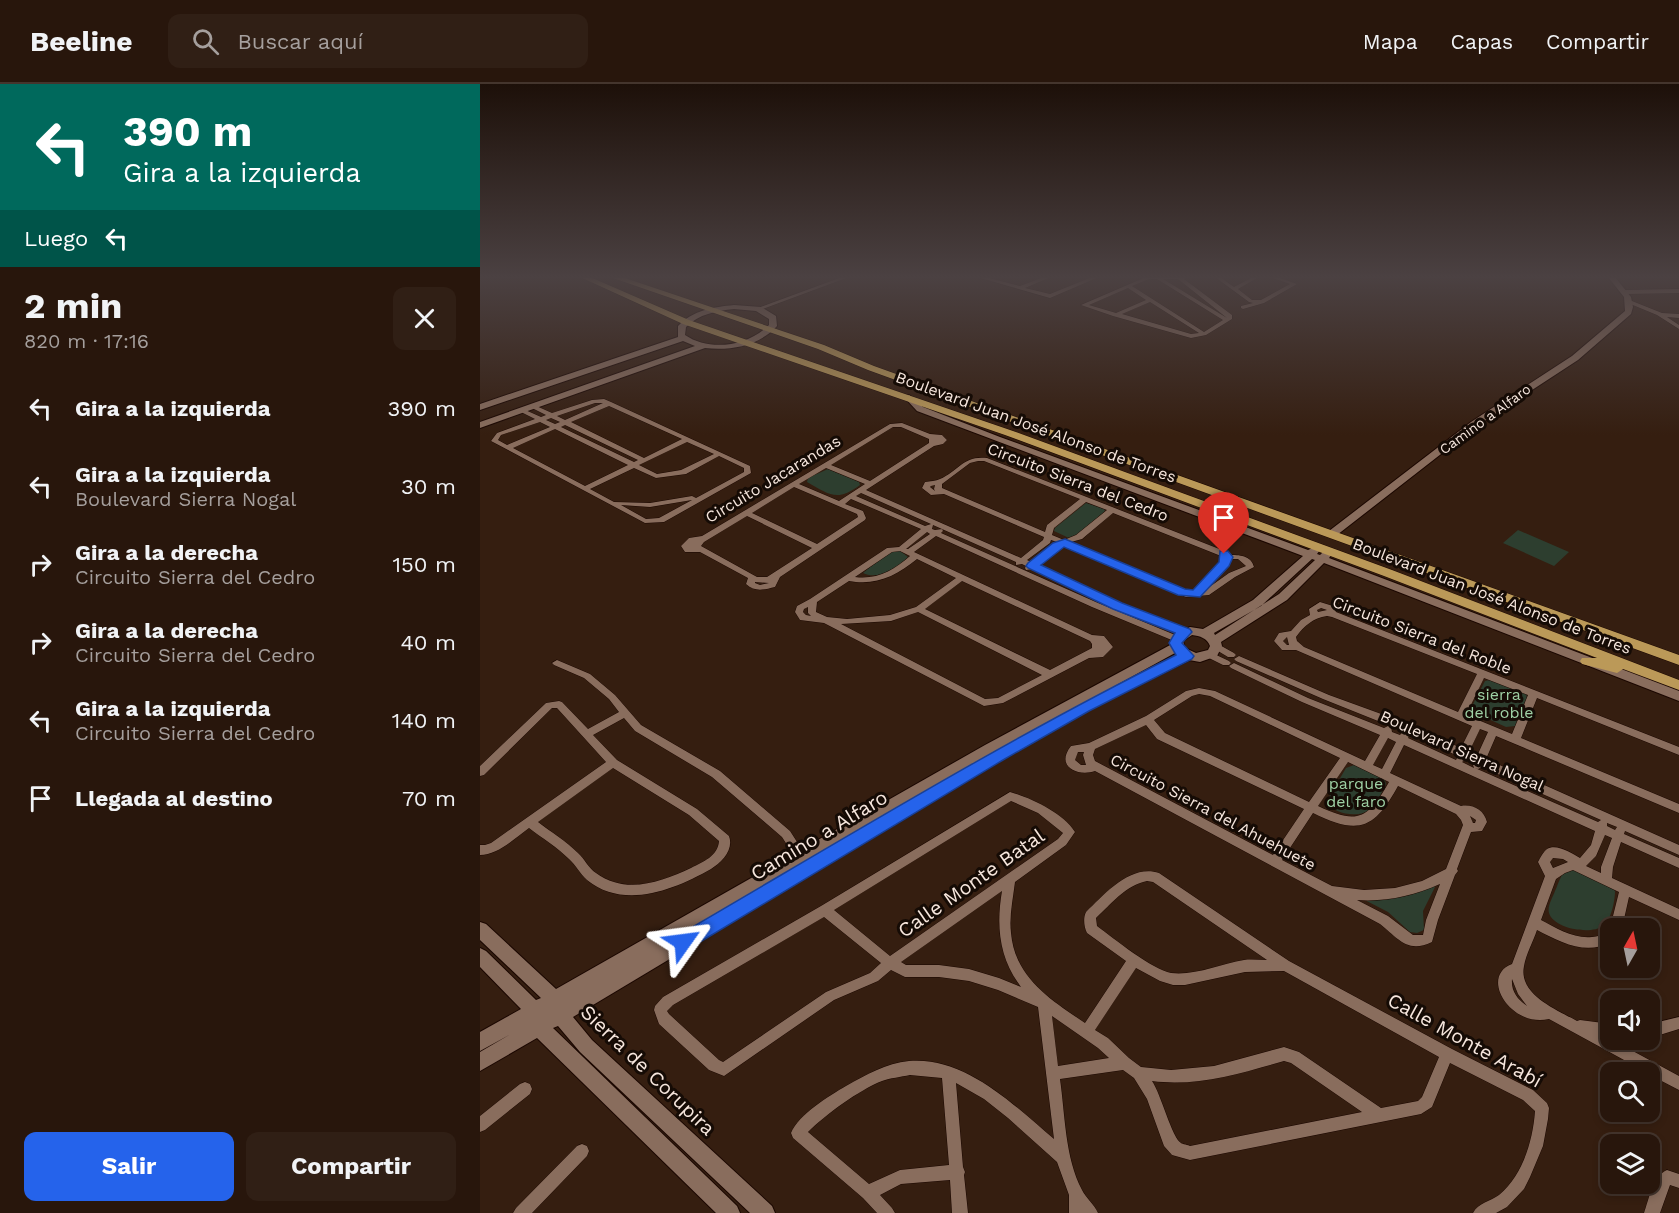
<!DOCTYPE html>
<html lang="es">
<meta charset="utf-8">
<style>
body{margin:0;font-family:"Work Sans",sans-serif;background:#301f15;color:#f1f3f6;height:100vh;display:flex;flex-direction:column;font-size:22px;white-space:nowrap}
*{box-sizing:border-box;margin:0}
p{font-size:20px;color:#a59f9d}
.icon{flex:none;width:33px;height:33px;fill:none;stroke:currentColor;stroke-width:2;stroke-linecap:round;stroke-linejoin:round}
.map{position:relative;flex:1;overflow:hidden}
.sheet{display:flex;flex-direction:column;background:#28160c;width:480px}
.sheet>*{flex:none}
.banner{background:#00695c;color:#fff;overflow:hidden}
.needle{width:39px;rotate:9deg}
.controls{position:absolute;left:1120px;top:834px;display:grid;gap:12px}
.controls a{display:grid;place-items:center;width:60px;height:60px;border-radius:12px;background:#28160c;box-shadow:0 3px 9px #0003,0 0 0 2px #44352d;font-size:30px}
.pin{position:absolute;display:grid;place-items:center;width:51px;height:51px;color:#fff;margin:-62px -26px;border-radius:50% 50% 50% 0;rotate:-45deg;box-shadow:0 0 6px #0007}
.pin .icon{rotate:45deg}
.me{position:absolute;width:66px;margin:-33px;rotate:59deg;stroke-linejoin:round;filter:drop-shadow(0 0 4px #0008)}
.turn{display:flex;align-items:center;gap:21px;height:126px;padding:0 24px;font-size:27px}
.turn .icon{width:78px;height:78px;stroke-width:2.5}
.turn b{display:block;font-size:42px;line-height:51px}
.then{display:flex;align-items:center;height:57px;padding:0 24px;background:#0003;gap:12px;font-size:22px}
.round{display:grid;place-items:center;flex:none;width:63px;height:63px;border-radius:12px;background:#301f15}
.overview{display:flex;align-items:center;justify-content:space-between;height:102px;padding:0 24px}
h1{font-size:36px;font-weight:700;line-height:45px}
.action{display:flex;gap:12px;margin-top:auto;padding:12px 24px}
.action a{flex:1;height:69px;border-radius:12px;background:#2563eb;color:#fff;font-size:24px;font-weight:700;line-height:69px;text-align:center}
.action a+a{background:#301f15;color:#f1f3f6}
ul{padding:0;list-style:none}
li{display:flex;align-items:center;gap:18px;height:78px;padding:0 24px}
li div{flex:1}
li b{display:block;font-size:22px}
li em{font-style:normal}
header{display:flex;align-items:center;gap:36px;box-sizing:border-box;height:84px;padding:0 30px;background:#28160c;border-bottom:2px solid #44352d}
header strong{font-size:28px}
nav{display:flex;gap:33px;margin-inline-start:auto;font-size:21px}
.search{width:420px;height:54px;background:#301f15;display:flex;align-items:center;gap:15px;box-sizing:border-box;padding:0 21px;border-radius:12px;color:#a59f9d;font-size:22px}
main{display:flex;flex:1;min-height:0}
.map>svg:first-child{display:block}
.green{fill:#2d3e2f}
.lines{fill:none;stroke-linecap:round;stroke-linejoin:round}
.street-casing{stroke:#1b0700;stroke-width:1}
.secondary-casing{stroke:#1b0700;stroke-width:2}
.primary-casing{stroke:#1b0700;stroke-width:1}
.street{fill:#896d5d;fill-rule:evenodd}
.secondary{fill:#896d5d;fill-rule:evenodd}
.primary{fill:#bb9958;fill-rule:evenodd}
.route{fill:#2563eb;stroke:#184099;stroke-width:1.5}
.labels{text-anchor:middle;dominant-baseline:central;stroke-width:6;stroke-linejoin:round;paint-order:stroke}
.far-street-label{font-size:14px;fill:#f6e6dd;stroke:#150b05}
.street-label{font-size:16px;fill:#f6e6dd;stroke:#150b05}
.park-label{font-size:16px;fill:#9ed0a4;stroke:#150b05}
.near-street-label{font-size:20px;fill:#f6e6dd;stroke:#150b05}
</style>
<header>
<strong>Beeline</strong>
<div class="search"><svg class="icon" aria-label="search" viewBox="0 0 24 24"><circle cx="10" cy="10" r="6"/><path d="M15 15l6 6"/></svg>Buscar aquí</div>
<nav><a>Mapa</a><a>Capas</a><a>Compartir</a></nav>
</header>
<main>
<section class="sheet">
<div class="banner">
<div class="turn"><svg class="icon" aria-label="left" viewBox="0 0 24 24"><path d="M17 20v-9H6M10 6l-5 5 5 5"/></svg><div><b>390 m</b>Gira a la izquierda</div></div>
<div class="then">Luego<svg class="icon" aria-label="left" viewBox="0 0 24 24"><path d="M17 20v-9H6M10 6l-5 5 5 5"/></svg></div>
</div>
<div class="overview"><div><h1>2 min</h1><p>820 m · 17:16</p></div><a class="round"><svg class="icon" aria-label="close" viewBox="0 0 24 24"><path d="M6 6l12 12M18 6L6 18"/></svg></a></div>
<ul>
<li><svg class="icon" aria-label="left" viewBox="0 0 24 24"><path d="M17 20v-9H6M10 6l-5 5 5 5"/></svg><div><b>Gira a la izquierda</b></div><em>390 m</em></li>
<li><svg class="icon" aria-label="left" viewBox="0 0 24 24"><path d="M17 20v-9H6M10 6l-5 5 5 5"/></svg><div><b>Gira a la izquierda</b><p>Boulevard Sierra Nogal</p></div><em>30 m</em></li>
<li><svg class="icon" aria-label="right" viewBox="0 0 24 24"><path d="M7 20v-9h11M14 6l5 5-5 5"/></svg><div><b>Gira a la derecha</b><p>Circuito Sierra del Cedro</p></div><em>150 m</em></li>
<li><svg class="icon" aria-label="right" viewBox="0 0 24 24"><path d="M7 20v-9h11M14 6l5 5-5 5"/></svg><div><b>Gira a la derecha</b><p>Circuito Sierra del Cedro</p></div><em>40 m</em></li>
<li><svg class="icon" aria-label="left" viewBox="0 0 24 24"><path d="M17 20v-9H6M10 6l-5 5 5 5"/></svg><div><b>Gira a la izquierda</b><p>Circuito Sierra del Cedro</p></div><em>140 m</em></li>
<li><svg class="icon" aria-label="arrive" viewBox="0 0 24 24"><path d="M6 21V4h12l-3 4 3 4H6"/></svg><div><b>Llegada al destino</b></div><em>70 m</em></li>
</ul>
<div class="action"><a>Salir</a><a>Compartir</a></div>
</section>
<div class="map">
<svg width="1199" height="1129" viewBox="0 0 1199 1129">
<rect width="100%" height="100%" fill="#351e10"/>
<path class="green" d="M348,385L379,398L380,401C357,418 350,411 327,398L328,394Z
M606,419L624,425L625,427L598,450L589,454L574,447L575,444Z
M1038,446L1089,468L1074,482L1023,459Z
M419,466L428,473C418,483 398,497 383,489L409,468Z
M1010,596L1046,610L1047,614L1035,642L1026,643L993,628L991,624L1005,597Z
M874,681L904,694L906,700C902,708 897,719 890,725C879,735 854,730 846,718L866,684Z
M1089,783L1133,804L1135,807C1135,817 1131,836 1123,842C1111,851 1074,845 1069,829C1067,822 1073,813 1075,807C1079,798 1081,789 1089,783Z
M956,801L943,827L944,846L937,849L930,848L908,828L877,812Z"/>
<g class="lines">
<defs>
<path id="street" d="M362,193H369L280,226L275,225Z
M497,193H505L540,202L564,193H571L545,204L570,210L612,193H619L570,214Z
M666,193H707L704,195L752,231V235L726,251L711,254L633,232L601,221ZM669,195H677L743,236L724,248L652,202ZM683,195H698L747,234ZM648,204L666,216L636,229L609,221ZM670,218L719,249L711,250L642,230Z
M735,193H740L754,203L773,193H779L758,205L772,216H781L810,200L790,193H797L817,200L784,219L763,225L761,224V222L773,219L769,218Z
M1199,205V209L1145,210L1142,208L1145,206Z
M1148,217H1152L1182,229L1199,230V234L1187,233L1199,241V245L1177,231L1148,219Z
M112,316L124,315L131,318L270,382L271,389L184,438L165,439L11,357L17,349L55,335L39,327V325H43L61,333L66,331L50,323V321H54L72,329ZM115,319H123L85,336L77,332ZM129,322L202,355L164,374L91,338ZM71,334L80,338L75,340L66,336ZM60,338L70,343L27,361L18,356L21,351ZM85,341L158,376L154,378L81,343ZM75,345L148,381L105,402L33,364ZM207,358L234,370L201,386L177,390L159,381ZM239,372L264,384V388L216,414L212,412L170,419L134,418L110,405L154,384L176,394L206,390ZM212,416L179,434L166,435L141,421L170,423Z
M422,339L450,350L462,351L467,356L463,360L454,362L386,406L541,474L563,456L564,453L464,410L451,411L442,404L445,398C450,397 456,397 460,395C478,387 484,371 507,374L747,468L749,471C759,471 771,471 774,483L755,493L729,511L706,513L584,461L580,463L558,481L641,520L709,546L710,548L706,551L635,524L553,485L546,486L545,484L546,482L542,480L536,481V478L453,441L452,445L455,446L462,445L463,447L461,449L618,519L700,553L701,555L700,557H694L612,523L456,452L434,468L612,551L624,552L633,563L623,573L609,574L523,619L504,622L344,539L320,536L315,528L317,522L330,515L407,464L419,463L441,445L371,415L365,420L383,427L386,434L385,436L300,493L295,503C283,506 275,508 266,500L268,494L220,468H205L201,462L209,454L222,452L410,340ZM413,343H421L449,355V359L390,397L351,381ZM498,377H504L600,415L567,441L565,448L462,404V400L490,379ZM346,384L385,400L359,417L319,400ZM455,401L454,405L455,407L450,403L451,402ZM314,403L377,430L378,433L337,460L272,429ZM381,409L451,440L445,442L376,412ZM606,418L627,426L596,451L584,456L572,451L574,444ZM633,429L741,472L743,473L716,507H707L591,458L602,455ZM267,432L332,464L287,493H277L221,462L224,458ZM447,448L450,450L428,465H426ZM571,456L577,458L551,478L547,476L570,459ZM420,467L430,472C414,486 397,496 375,493L412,468ZM437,475L476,494L436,523L410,531L367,535L347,533L336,528L337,518L369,497C396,502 416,492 437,475ZM750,475H758L766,482L749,489L728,504ZM482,497L610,557L612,560V564L570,586L445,525ZM275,498L289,499L280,501L275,499ZM328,523V529L331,532L326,531L323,528L324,525ZM438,528L562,591L518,614L505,615L361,540L411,537Z
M840,518L853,522L856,528L1199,663V671L1057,614L1041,654L1199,720V729L1016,652L1006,675L1199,761V771L1145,747L1144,750L1199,774V784L1141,758L1133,783L1132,794L1199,825V836L1149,813L1142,844H1131V846L1130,844L1139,808L1093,786L1085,789L1076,795L1061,836C1076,844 1094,855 1112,853C1119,853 1125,849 1131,846V858C1106,872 1080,858 1057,846C1053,858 1046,870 1044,882C1038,911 1078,926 1097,937L1100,936L1131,940V954L1127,953L1199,992V1006L1170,991V988H1166L1069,935C1030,944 999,892 1032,880L1065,792L1058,778C1060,774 1063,768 1067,765C1076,759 1092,769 1100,774L1111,761L1115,747L924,661L910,689L981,722C993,720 1004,726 1007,738L1002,747L991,748L977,785L978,787L975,791L958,836L952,858C927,870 918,854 900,840L615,687C597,693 575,682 591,662L609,659L666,632L706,607L719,604L735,607L885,677L900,651L822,618L751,584L749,582L754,579L828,614L904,644L908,642L911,643L912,648L920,651L923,647L843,615L756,577L754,575L759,572L849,611L915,635L981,664L992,642L816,566H802L794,557L799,549L811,547L821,536L830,531L829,525ZM841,524L847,526L838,528L837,526ZM847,532L852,533L997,590L978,628L824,563L817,557L816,553C824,542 833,534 847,532ZM807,553L809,561H807L803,557ZM1004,594L1048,611L1032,650L986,631ZM719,610L730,612L860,674L829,718L685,649L674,636L712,612ZM666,641L677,655L824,725L793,771L615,677L613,671L615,665ZM1000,645L1008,648L997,672L989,668ZM930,650L978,672L976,676L928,654ZM908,654L916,658L902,685L893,681ZM598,668H604L603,671L606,681H601L595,676ZM986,675L994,679L993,681L994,684L982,678ZM868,678L909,698C888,735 878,741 838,722ZM1002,683L1121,736L1118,738L995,684L998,685ZM918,702L976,730L981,736L983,741L966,785L942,797L915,804L884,806L852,802L802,776L833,729C878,751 894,746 918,702ZM990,732L996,736L995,739H993ZM1127,739L1137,743L1135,746L1127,742ZM1125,751L1132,754L1121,783V789L1106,782L1116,772ZM1073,774L1083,775L1088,778L1073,784L1070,778ZM960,800L946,836L943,851H933L908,832L877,816C906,818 933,812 960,800ZM1032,895L1038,910L1047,922C1037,915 1031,907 1032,895Z
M736,559L754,569L756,571L754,573H748L733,564L732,562Z
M730,568L749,577L751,579L749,581H743L727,573L725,571Z
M77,576L110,590L135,611L161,641L240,687L310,747L328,775L330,778L328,781L324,783L320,781L302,753L232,693L155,647L144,634L113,651L137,676L217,725L249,752C254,766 242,778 231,785C194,806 144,826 107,796C100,790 96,781 89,775C77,763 62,754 49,744C35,754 18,771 0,771V761H5L11,759L126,678L77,624H72L4,691L0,692V682L66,619L79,617L82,618L108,645L139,628L129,615L104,594L74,581L72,579ZM133,684L209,731L239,757C238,772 223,778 211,784C181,798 146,811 116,789C108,784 105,775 98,769C86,757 71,748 58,738Z
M530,708C551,714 583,729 595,748L586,761L535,798C533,815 529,832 531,849C535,894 571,916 605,939L646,877L607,849C604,843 603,834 606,828C625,810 650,780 679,789L809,877L972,965L1053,1006L1067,1019L1069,1024L1068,1035L1063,1062L1050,1093L1044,1105L1027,1123L1016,1129H993C998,1119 1011,1117 1019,1111C1043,1091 1053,1056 1055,1027L1043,1016L970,979L952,1023L941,1030L710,1076L692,1071L684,1062L667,1015L654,994L643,986L580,995C585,1030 585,1074 602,1106C606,1114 614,1120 618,1129H589V1111L577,1078L528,1034L504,1015L476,999L483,1083L485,1088L484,1091L488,1129H472L470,1096L421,1100L400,1111L412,1124L415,1129H397L383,1114L313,1054L311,1049C319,1030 349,1012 366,1002C386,991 406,979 429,977C485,972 534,1021 574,1055L558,923L518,906L489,897L459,893H425L411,886L398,897L354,916L244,992L229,986L179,940L174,926L175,922L183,913L341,822ZM531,717L558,729L583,749L578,755L410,872L354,826ZM667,797L673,798L787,876C779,876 771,875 764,876C741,880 714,892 691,889C673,886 633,854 617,842L616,834C631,820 646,801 667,797ZM522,807C516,842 519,874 541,903L519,894L489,885L459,881H426L421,878ZM344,833L401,879L390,889L346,908L243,978L239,976L189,930L187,927L193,921ZM656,884L680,897L693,901H705L765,888L804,887L959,973L942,1013L938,1017L901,1024L819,968L804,963L734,982L691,986L661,983L649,974L628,954L615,946ZM572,932L618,964L629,974L578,982ZM804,977L811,979L882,1028L710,1062C709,1061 702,1060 701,1059C692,1054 681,1010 672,997C718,1003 761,989 804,977ZM430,991L462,994L469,1081L420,1086L389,1100L328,1048C345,1031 379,1006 402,997C410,994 421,993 430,991Z
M1199,933V945L1170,954V940Z
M45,998L50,1000L52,1005L50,1010L5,1046L0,1048V1032L40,1000Z
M102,1060L107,1062L109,1067L107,1072L52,1129H33L36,1124L97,1062Z
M1187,1086L1199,1090V1104L1190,1101L1180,1129H1164C1169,1115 1173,1092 1187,1086Z"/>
<path id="secondary" d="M1128,193H1135L1151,213L1153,223L1151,230L1098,276L997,342L857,451H849L848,449L849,447L991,338L1092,272L1145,227L1144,213Z
M254,221L281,223L296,232L297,242C279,262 250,267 225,264L0,344V338L215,262L203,257L0,326V320L198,253V242C213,226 234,223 254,221ZM254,225L276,227L289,235V241C268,262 230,268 205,251L206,243C219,230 236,227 254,225Z
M429,311L443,323L520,353L828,466L835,463L839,464L840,466L837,470L840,471L843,468H851L852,470L849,474L1199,607V617L844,479L807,516L741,558L742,562L737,572L720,578L709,576L609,626L522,676L93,933L112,956L292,1122L295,1129H270L100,968L78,942L73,944L257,1122L260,1129H236L57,954L0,987V968L31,950L0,967V948L41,925L0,883V864L6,867L56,916L61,914L0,856V838L6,840L76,905L505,661L692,560L693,552L710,543L723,545L773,516L823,472L437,327L425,314ZM832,475L835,476L799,510L735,551L734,549L781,522ZM712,551C720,552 727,554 730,562L728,566L716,569L705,564L703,557ZM695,569L698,571L631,604Z"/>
<path id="primary" d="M100,193H110L209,236L533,347L912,486L1199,596V606L1143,585L1137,589L1102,580L1100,577L1102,574H1117L904,492L525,351L203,240Z
M130,193H142L344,261L394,282L1199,571V581L388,286L338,265Z"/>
</defs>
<use href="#street" class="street-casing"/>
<use href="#secondary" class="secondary-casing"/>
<use href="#primary" class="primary-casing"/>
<use href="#street" class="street"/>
<use href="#secondary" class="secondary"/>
<use href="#primary" class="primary"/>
</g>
<linearGradient id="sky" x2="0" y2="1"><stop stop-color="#1d1009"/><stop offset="0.55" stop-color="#4b4142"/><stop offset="1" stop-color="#4b4142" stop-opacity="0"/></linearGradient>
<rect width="1199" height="351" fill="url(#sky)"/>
<path class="route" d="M585,455L705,505L713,506L739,478L740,467H748L753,473L749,482L720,513L698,511L584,463L561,481L642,519L710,545L712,548L702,559L714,572L712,575L609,627L523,676L210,864L203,866L197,864L194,858L197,852C362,756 525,656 696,571L689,559L695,549L633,525L548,484L546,482L548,479L573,459Z"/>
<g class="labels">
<g class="far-street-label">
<text transform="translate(1005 335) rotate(-36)">Camino a Alfaro</text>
</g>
<g class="street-label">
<text transform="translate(556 343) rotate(20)">Boulevard Juan José Alonso de Torres</text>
<text transform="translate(293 395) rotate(-31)">Circuito Jacarandas</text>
<text transform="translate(598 398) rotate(21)">Circuito Sierra del Cedro</text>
<text transform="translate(1012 512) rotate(21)">Boulevard Juan José Alonso de Torres</text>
<text transform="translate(942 551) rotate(21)">Circuito Sierra del Roble</text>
<text transform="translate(982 667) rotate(24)">Boulevard Sierra Nogal</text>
<text transform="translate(733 728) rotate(28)">Circuito Sierra del Ahuehuete</text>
</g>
<g class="park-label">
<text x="1019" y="610">sierra<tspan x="1019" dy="18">del roble</tspan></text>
<text x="876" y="699">parque<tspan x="876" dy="18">del faro</tspan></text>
</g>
<g class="near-street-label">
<text transform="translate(339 751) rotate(-31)">Camino a Alfaro</text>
<text transform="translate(491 799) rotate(-35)">Calle Monte Batal</text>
<text transform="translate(985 956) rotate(29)">Calle Monte Arabí</text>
<text transform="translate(168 986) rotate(44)">Sierra de Corupira</text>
</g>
</g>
</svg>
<div class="controls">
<a><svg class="needle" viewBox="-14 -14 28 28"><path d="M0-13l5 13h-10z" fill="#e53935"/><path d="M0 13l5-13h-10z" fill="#a59f9d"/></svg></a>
<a><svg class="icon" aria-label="sound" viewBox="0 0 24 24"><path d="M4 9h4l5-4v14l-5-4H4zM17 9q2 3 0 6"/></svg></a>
<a><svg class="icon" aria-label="search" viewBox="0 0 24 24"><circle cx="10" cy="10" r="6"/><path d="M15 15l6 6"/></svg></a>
<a><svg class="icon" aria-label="layers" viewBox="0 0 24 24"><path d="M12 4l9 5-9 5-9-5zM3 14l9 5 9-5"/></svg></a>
</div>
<div class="pin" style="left:744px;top:470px;background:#d93025"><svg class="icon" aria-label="arrive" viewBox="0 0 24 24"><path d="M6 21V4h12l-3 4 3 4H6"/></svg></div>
<svg class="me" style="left:203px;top:858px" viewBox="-20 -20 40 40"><path d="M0-17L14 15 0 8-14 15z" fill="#2563eb" stroke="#fff" stroke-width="4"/></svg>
</div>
</main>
